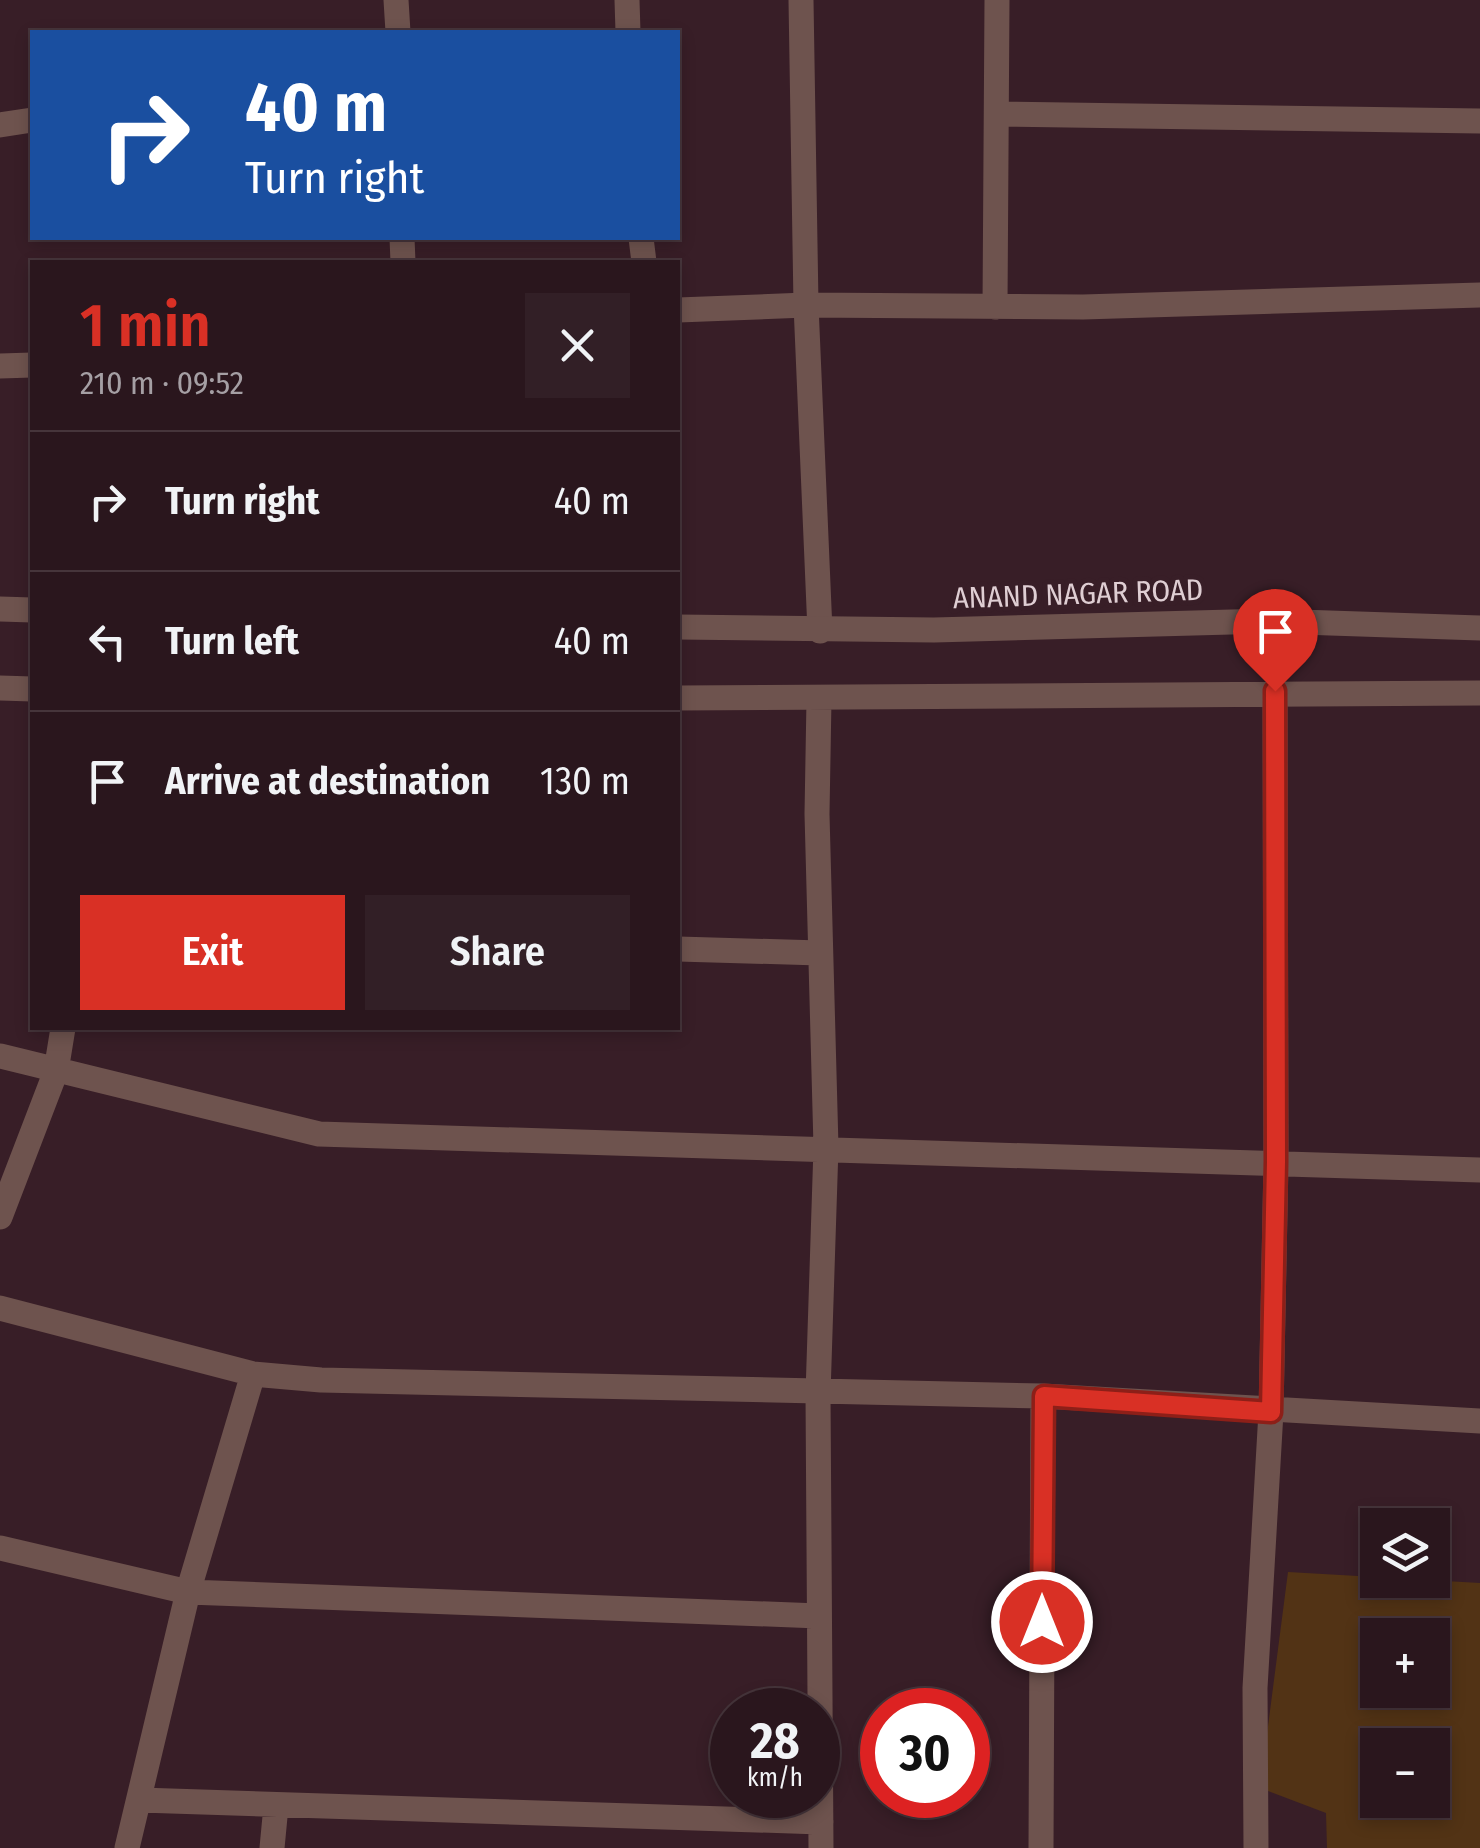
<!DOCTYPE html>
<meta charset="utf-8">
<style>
body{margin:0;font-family:"Fira Sans Condensed",sans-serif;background:#321f26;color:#f1f3f6;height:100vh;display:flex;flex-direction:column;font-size:38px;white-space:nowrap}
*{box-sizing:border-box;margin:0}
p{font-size:32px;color:#a59fa4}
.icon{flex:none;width:55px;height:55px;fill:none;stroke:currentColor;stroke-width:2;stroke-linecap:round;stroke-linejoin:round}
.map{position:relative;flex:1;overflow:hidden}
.details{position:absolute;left:30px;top:260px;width:650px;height:770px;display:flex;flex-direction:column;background:#2a161d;border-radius:0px;box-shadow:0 5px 15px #0003,0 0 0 2px #46353b}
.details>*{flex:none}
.top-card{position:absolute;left:30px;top:30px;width:650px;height:210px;border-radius:0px;box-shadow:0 5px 15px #0003,0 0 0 2px #46353b;background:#1a4fa0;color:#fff;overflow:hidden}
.tools{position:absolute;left:1360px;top:1508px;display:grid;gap:20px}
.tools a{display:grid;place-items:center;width:90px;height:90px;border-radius:0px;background:#2a161d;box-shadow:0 5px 15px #0003,0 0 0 2px #46353b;font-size:50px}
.speed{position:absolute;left:710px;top:1688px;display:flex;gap:20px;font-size:50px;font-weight:700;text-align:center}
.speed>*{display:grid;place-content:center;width:130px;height:130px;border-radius:50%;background:#2a161d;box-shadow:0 5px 15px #0003,0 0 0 2px #46353b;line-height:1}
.speed small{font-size:25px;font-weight:400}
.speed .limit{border:15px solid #d22;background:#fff;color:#111}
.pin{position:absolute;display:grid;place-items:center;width:85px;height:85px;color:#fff;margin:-102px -42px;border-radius:50% 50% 50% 0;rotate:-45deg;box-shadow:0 0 10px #0007}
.pin .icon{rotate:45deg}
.me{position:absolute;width:110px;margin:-55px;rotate:0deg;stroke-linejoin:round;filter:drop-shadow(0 0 8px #0008)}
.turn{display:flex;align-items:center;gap:35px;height:210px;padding:0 50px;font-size:45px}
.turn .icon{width:130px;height:130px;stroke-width:2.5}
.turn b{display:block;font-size:70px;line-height:85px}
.round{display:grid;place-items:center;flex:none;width:105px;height:105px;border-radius:0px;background:#321f26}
.headline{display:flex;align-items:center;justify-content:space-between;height:170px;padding:0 50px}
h1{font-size:60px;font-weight:600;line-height:75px;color:#d93025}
.primary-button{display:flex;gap:20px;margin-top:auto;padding:20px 50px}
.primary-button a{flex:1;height:115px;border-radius:0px;background:#d93025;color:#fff;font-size:40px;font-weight:600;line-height:115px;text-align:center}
.primary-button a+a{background:#321f26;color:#f1f3f6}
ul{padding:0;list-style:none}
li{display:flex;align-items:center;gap:30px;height:140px;padding:0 50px;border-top:2px solid #46353b}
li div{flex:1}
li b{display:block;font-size:38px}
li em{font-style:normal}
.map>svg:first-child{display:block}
.green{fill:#523315;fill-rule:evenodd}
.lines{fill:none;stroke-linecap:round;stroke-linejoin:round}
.minor{stroke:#6e534e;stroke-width:25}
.tertiary{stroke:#6e534e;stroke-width:25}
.route-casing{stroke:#8d1f18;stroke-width:25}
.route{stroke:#d93025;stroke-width:18}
.labels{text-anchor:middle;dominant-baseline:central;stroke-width:10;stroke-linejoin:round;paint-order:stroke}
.street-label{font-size:30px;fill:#dfced3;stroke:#381e27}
</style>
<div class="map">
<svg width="1480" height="1848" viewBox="0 0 1480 1848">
<rect width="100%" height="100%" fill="#381e27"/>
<path class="green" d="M1288,1572L1480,1583V1848H1327L1326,1813L1260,1788ZM1378,1635H1432V1690H1378ZM1378,1745H1432V1800H1378Z"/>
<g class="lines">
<path class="minor" d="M396,0L398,32
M627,0L628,32
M801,0L806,305L820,631
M1000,114L1480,121
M0,125L32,120
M402,238L403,262
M641,238L644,262
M995,307L997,0
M678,310L806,305L1083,307L1480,295
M0,366L32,365
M0,688L32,689
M678,698L1480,693
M819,699L817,814L826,1147L818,1394L821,1848
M678,949L820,953
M0,1056L319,1134L1480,1170
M0,1217L56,1071L63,1028
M0,1308L253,1374L321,1380L1043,1396L1480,1421
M0,1548L188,1592L819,1616
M140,1800L821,1822
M127,1848L188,1592L253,1374
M272,1848L276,1806
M1041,1848L1043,1396
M1256,1848L1255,1688L1271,1412L1276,1162L1275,691"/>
<path class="tertiary" d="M0,609L32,610
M678,627L934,630L1269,621L1480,628"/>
</g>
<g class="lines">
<defs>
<path id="route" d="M1042,1622L1044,1396L1271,1412L1276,1162L1275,691"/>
</defs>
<use href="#route" class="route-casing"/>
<use href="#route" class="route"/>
</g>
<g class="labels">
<g class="street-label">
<text transform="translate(1078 594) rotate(-2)">ANAND NAGAR ROAD</text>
</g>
</g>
</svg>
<div class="tools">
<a><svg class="icon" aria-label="layers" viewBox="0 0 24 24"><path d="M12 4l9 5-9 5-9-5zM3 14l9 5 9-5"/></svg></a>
<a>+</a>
<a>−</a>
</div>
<div class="speed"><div>28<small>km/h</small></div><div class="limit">30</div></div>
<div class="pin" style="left:1275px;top:691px;background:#d93025"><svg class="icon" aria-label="arrive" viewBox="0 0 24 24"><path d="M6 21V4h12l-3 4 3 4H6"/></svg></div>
<svg class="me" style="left:1042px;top:1622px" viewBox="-20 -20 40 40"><circle r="17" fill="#d93025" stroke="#fff" stroke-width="3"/><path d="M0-11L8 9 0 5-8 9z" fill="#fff"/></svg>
<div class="top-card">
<div class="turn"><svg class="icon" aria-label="right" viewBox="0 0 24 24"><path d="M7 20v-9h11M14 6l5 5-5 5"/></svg><div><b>40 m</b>Turn right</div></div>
</div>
<section class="details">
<div class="headline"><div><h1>1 min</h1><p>210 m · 09:52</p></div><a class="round"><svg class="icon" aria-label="close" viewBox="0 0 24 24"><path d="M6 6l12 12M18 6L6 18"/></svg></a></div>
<ul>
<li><svg class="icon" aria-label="right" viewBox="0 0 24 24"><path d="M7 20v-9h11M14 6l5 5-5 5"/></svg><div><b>Turn right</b></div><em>40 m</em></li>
<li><svg class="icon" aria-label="left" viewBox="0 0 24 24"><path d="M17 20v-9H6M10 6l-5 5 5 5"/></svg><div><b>Turn left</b></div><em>40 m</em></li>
<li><svg class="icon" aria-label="arrive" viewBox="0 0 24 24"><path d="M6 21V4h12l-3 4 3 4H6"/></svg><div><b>Arrive at destination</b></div><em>130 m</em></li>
</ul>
<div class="primary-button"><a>Exit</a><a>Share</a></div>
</section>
</div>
